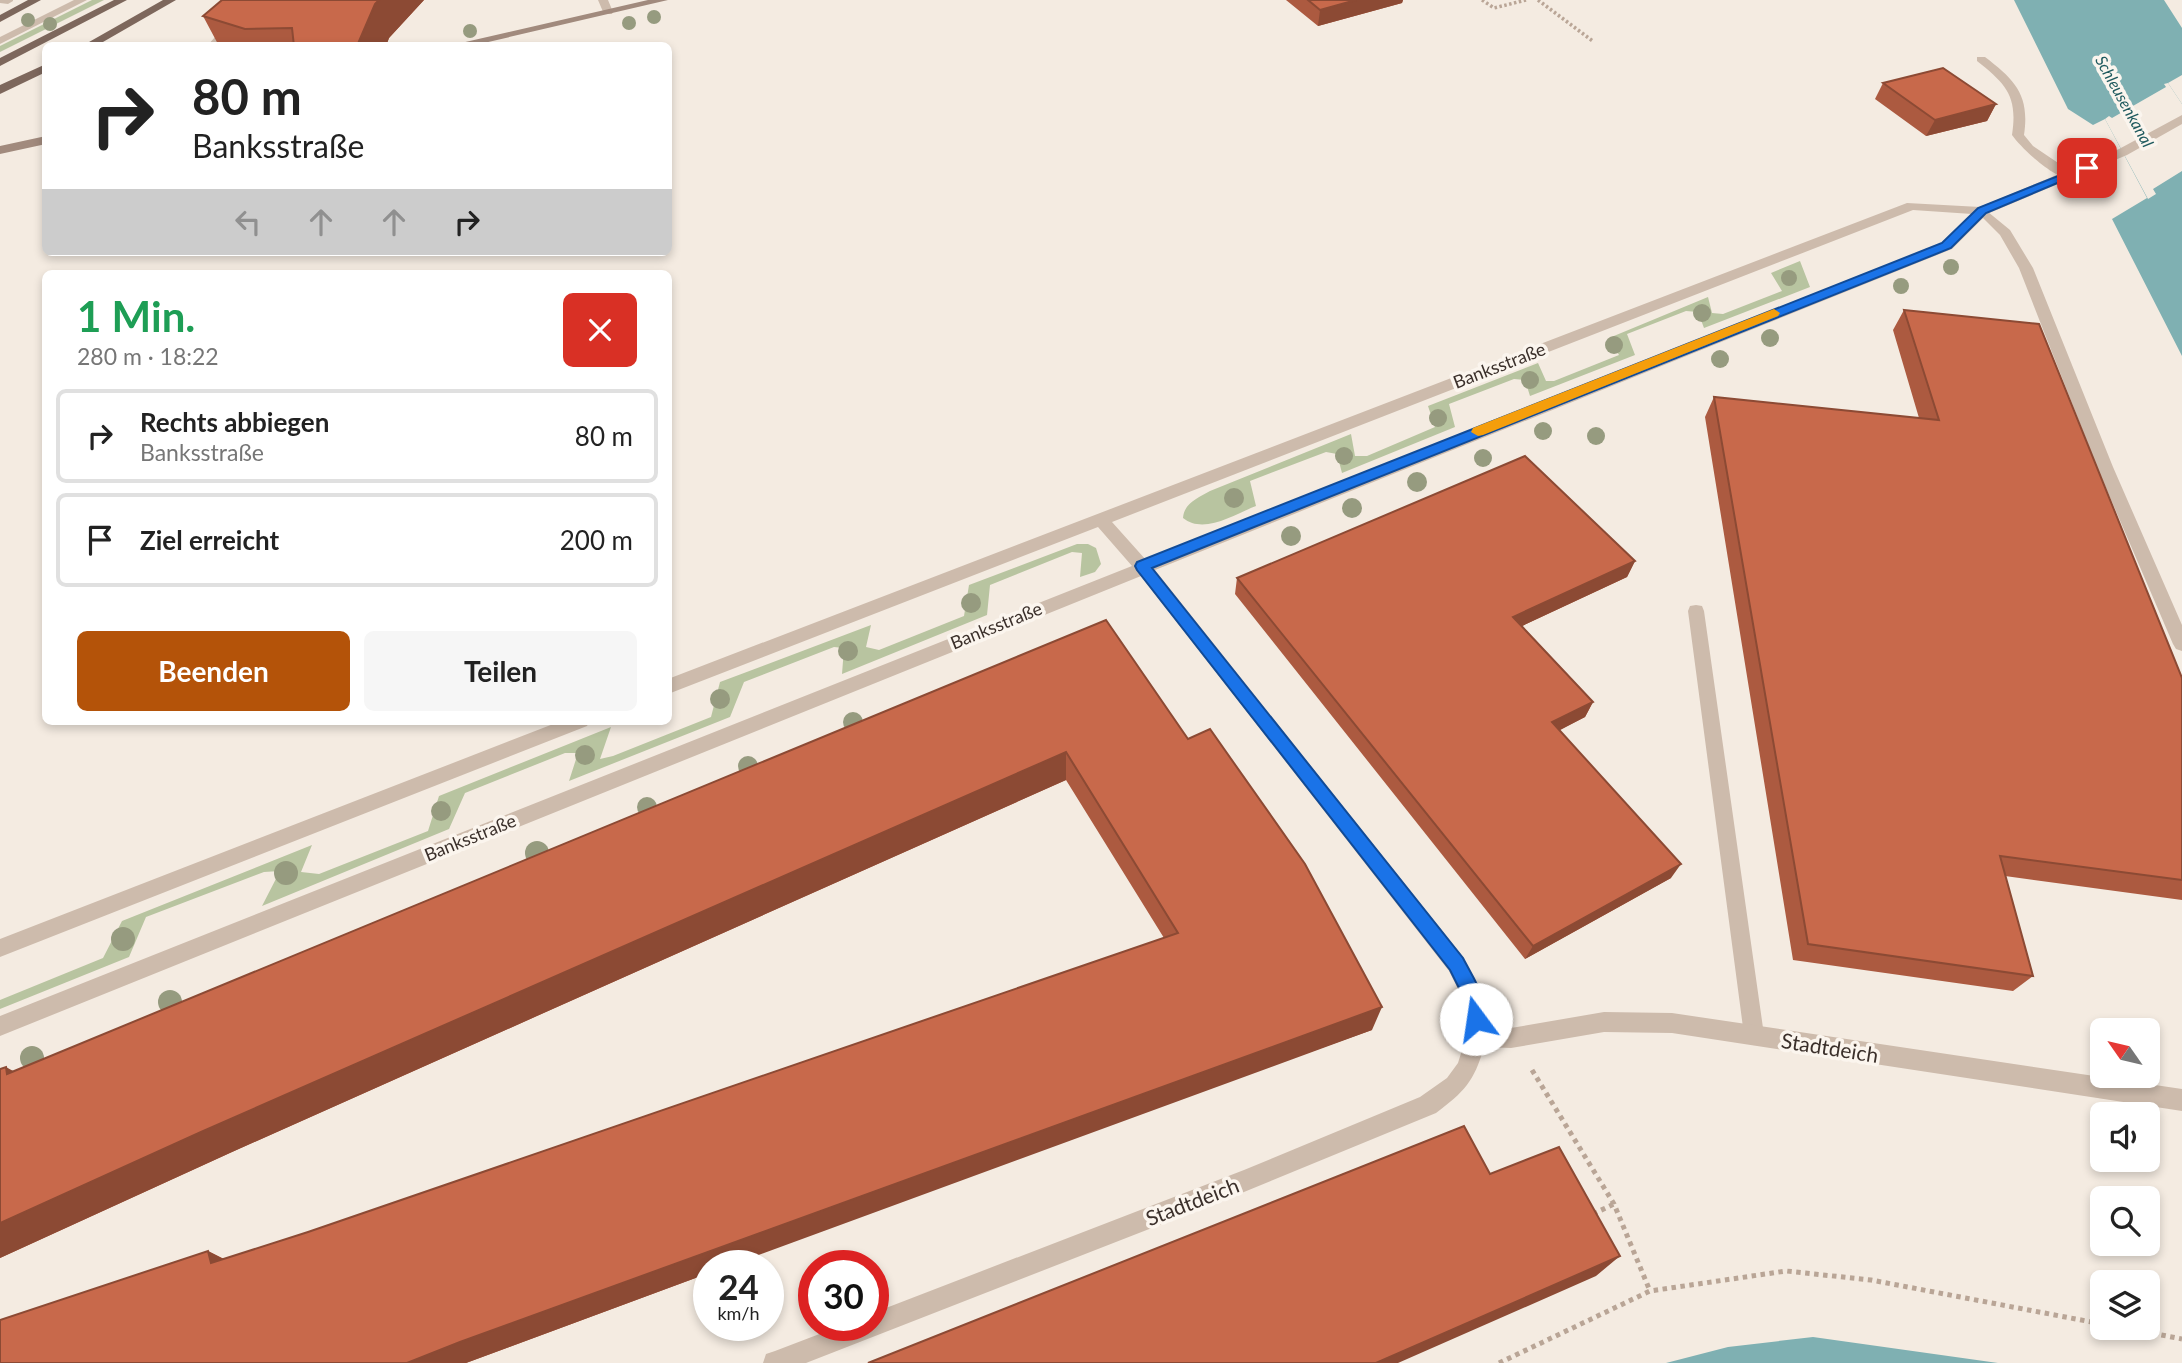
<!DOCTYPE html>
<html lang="de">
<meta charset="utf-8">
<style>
body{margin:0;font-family:Lato,sans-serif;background:#f6f6f6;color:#222;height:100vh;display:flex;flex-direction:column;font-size:26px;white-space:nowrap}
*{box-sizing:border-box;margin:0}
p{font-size:23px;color:#767676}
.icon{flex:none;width:38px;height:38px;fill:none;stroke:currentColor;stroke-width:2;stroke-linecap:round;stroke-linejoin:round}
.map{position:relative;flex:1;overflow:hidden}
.drawer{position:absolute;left:42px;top:270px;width:630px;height:455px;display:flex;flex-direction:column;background:#fff;border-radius:10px;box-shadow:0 4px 10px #0003}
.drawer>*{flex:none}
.top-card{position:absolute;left:42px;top:42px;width:630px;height:214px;border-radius:10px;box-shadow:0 4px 10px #0003;background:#fff;color:#222;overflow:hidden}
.needle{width:46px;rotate:304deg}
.tools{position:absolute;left:2090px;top:1018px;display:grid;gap:14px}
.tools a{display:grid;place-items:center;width:70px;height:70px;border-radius:10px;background:#fff;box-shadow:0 4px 10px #0003;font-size:35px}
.speed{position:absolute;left:693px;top:1250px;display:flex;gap:14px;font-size:35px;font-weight:700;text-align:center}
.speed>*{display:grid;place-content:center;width:91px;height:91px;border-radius:50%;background:#fff;box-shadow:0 4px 10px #0003;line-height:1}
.speed small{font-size:18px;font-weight:400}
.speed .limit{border:10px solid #d22;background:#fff;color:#111}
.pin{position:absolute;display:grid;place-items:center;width:60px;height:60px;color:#fff;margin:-30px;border-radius:14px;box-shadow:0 4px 10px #0006}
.me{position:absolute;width:77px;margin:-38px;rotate:346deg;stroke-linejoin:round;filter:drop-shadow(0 0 5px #0008)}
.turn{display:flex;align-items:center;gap:24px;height:147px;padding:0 35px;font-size:32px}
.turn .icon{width:91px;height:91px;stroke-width:2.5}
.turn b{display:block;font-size:49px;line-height:60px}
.lanes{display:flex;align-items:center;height:66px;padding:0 35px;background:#0003;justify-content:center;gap:35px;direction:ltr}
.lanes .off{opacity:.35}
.round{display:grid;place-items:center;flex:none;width:74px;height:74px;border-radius:10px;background:#f6f6f6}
.overview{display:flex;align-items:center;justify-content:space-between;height:119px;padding:0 35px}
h1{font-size:42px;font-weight:700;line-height:52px;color:#1e9e55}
.action{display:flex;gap:14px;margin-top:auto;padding:14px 35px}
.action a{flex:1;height:80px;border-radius:10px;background:#b45309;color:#fff;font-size:28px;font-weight:700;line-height:80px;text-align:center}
.action a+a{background:#f6f6f6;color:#222}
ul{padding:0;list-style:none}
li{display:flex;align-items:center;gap:21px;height:94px;margin:0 14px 10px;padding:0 21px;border:4px solid #e0e0e0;border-radius:10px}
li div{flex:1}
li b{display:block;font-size:26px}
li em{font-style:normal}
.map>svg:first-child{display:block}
.green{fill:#b8c4a0}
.water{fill:#7fb0b2}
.pier{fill:#f4ebe1}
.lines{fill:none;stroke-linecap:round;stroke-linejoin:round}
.path-far1{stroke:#b9a596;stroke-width:3.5;stroke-dasharray:2.5 2.5;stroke-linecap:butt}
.path{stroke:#b9a596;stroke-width:5;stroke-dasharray:4.5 4.5;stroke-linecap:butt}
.lane{fill:#cdbbac;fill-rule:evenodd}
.street{fill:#cdbbac;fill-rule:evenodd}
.secondary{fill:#a18a7d;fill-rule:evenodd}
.primary{fill:#7d675c;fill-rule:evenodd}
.tree{fill:#969b7f}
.wall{fill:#ac5a40}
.shaded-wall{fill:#8c4a34}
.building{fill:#c8694b;stroke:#8c4a34;stroke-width:2}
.route{fill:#1a73e8;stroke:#114b97;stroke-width:2}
.slow{fill:#f59e0b}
.labels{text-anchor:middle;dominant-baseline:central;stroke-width:7;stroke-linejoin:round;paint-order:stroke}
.far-water-label{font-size:16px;font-style:italic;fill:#1f5a5e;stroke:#fbf5ee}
.street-label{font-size:18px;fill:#3b302b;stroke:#fbf5ee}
.near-street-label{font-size:21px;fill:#3b302b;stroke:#fbf5ee}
</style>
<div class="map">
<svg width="2182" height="1363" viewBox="0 0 2182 1363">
<rect width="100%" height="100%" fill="#f4ebe1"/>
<path class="green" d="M92,0H104L0,52V46Z
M1800,261L1810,287L1704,328L1698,312L1686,311L1627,334L1635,355L1530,396L1525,380L1514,379L1449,404L1455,427L1342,473L1337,454L1326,452L1250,481L1256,506C1235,514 1204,535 1183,518C1184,503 1198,498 1210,491L1351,434L1355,456H1367L1435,427L1428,406L1538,363L1546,381H1554L1619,355L1609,338L1708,297L1712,313L1723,314L1782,291L1771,273Z
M1077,544H1088L1096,548L1101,564L1095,572L1080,577L1082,553L1072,552L990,585L987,615L842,674L844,648L834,647L744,682L730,717L569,781L578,753H565L465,793L449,829L262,906L280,871L264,872L146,917L129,957L0,1009V1000L103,958L122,921L312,845L301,872L319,874L428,831L439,796L611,727L600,759L613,756L711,717L720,682L871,625L866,647L879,650L964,616L969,585Z"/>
<path class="water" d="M2014,0H2164L2182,28V75L2168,83L2182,104V356L2112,219L2147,198L2105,119L2093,125L2068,109Z
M1813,1337L1998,1363H1666L1728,1347Z"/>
<path class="pier" d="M2168,83L2182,104V171L2153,189L2156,194L2148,199L2105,119L2109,116L2112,118L2166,87L2164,84Z"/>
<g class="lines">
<path class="path-far1" d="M1482,0L1494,8L1526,0
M1538,0L1594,42"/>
<path class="path" d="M1532,1070L1614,1204L1650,1291
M1593,1214L1614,1204
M2126,1328L2182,1339
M1499,1363L1650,1291L1786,1271L1871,1280L2102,1324"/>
<path class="lane" d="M74,0H87L0,44V37Z
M598,0H608L613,12L612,14H604Z
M1977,57H1985C2015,80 2030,95 2024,135L2033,146L2073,173V179C2056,181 2022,149 2012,135C2018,96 2006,84 1977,61Z
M1982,207L2010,230L2033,268L2113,467L2182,625V651L2176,649L2173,644L2097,467L2019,268L2000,235L1976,211Z
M1696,605L1702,606L1704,611L1764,1035L1761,1042L1754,1045L1747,1042L1744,1035L1688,611L1690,606Z"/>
<path class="street" d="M0,0H13V1L8,4L0,3Z
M248,0H259L219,46H207Z
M2182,115V124L2127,155L1987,214L1952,249L1155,570L1463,957L1485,1002L1486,1027L1511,1028L1604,1012L1672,1013L2182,1089V1111L1672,1033L1604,1032L1511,1048L1484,1047C1474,1082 1464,1092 1436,1113L1244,1192L806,1363H763L766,1354L775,1351L843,1325H873V1313L1244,1170L1420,1097L1447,1078L1458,1063L1466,1037L1465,1003L1449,971L1141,576L0,1036V1016L1132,566L1098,527L668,694V679L1907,203L1980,207L2119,149ZM1913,210L1972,214L1942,243L1146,560L1112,522Z
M561,721H590L587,726L0,957V939Z"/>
<path class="secondary" d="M648,0H668L471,46H448Z
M46,136V144L0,154V146Z"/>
<path class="primary" d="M28,0H41L0,22V15Z
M114,0H127L0,66V58Z
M163,0H176L96,46H82Z
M46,64V72L0,94V85Z"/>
</g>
<g class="tree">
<circle cx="654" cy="17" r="7"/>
<circle cx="28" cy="20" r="7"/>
<circle cx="629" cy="23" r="7"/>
<circle cx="50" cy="24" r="7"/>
<circle cx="470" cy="31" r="7"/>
<circle cx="1951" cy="267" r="8"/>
<circle cx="1789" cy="278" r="8"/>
<circle cx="1901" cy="286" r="8"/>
<circle cx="1702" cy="313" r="9"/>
<circle cx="1770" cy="338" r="9"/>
<circle cx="1614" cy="345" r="9"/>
<circle cx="1720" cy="359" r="9"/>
<circle cx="1530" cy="380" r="9"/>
<circle cx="1438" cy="418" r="9"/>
<circle cx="1543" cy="431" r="9"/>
<circle cx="1596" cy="436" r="9"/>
<circle cx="1344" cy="456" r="9"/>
<circle cx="1483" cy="458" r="9"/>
<circle cx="1417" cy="482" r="10"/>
<circle cx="1234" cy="498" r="10"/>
<circle cx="1352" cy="508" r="10"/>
<circle cx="1291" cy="536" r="10"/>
<circle cx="971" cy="603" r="10"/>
<circle cx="848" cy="651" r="10"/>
<circle cx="720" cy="699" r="10"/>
<circle cx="853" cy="722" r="10"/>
<circle cx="585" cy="755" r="10"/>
<circle cx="748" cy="766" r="10"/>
<circle cx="647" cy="807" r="10"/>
<circle cx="441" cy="811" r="10"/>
<circle cx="537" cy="853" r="12"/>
<circle cx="286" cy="873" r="12"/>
<circle cx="123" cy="939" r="12"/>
<circle cx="170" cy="1002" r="12"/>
<circle cx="32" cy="1058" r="12"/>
</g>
<path class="wall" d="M222,0H424L389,38L386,46H219L203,16Z
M1286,0H1403L1402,3L1318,26Z
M1883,83L1996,104L1987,121L1926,136L1875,99Z
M1904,310L2182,678V900L2005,876L2033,976L2013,991L1793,960L1705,417L1714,397L1919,418L1893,330Z
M1635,561L1627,577L1522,626L1593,702L1585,717L1559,730L1671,878L1525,959L1235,594L1237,578Z
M1106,620L1372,1030L709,1265V1273L466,1363H0L208,1251L224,1259L308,1232L1164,938L1066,780L232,1152L0,1258V1069L14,1071Z"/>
<path class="shaded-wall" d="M379,0H424L389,38L386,46H357L375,4Z
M1356,0H1403L1402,3L1318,26L1320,10Z
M1996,104L1987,121L1926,136L1935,120Z
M1635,561L1627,577L1507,633L1513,617Z
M1593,702L1585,717L1545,738L1552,722Z
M1066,752V780L232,1152L0,1258V1223L201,1132Z
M1681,864L1671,878L1525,959L1533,946Z
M1382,1007L1372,1030L731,1265H709V1273L466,1363H407L460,1342Z
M6,1067L43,1088L7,1074Z
M208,1251L241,1268L211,1263Z
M1620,1256L1596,1276L1398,1363H1376Z"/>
<path class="building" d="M222,0H379L375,4L357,46H294L292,28L245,29L203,16Z
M1308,0H1356L1320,10Z
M1943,68L1996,104L1935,120L1883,83Z
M1904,310L2039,324L2182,678V880L2000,856L2033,976L1808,944L1714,397L1939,420Z
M1525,456L1635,561L1513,617L1593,702L1552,722L1681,864L1533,946L1237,578Z
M1106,620L1188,739L1210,729L1305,864L1382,1007L460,1342L407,1363H0V1320L208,1251L211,1263L308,1232L1178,933L1066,752L201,1132L0,1223V1069L6,1067L7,1074Z
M1464,1126L1490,1174L1559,1147L1620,1256L1376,1363H868Z"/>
<path class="route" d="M2083,166L2093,168L1986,213L1951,248L1152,568L1463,958C1473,978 1492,1003 1482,1026L1476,1028L1469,1026L1466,1002L1450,970L1137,570L1135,566L1137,562L1942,243L1978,208Z"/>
<path class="slow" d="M1774,309L1780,313L1778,316L1483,435L1478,436L1471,432L1473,428Z"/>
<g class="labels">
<g class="far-water-label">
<text transform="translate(2125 101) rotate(61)">Schleusenkanal</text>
</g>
<g class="street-label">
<text transform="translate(1499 365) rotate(-21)">Banksstraße</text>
<text transform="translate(996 625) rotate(-22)">Banksstraße</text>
<text transform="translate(470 837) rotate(-22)">Banksstraße</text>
</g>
<g class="near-street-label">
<text transform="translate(1830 1047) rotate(9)">Stadtdeich</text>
<text transform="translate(1192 1201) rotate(-21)">Stadtdeich</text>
</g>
</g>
</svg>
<div class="tools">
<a><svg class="needle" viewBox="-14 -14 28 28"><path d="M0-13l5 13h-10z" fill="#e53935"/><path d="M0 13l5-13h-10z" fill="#767676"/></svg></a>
<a><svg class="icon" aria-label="sound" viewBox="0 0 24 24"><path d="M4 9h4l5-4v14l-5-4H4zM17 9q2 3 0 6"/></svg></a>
<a><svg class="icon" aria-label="search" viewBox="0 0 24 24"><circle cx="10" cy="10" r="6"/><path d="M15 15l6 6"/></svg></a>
<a><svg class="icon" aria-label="layers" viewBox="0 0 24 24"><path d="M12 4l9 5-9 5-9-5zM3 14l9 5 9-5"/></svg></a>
</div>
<div class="speed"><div>24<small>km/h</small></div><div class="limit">30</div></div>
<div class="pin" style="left:2087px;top:168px;background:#d93025"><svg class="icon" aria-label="arrive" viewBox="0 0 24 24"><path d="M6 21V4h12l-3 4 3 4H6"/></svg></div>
<svg class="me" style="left:1476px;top:1019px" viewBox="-20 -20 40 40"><circle r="19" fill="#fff"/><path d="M0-13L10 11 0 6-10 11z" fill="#1a73e8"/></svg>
<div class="top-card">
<div class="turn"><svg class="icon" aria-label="right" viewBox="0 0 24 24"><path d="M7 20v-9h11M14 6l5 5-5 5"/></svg><div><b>80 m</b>Banksstraße</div></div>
<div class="lanes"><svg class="icon off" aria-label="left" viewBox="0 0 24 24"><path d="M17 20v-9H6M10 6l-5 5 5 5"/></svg><svg class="icon off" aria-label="ahead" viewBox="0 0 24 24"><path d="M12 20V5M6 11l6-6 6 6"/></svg><svg class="icon off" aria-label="ahead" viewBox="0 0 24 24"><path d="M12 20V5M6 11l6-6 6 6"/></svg><svg class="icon" aria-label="right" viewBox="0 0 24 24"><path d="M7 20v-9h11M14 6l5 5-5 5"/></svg></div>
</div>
<section class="drawer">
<div class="overview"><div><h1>1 Min.</h1><p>280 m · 18:22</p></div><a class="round" style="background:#d93025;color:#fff"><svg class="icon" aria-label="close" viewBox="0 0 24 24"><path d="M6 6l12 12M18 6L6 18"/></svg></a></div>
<ul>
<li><svg class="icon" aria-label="right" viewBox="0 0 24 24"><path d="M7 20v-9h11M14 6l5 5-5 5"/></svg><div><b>Rechts abbiegen</b><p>Banksstraße</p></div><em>80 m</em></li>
<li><svg class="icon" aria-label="arrive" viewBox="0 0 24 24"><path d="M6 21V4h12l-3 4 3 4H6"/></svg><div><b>Ziel erreicht</b></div><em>200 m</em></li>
</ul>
<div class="action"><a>Beenden</a><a>Teilen</a></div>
</section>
</div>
